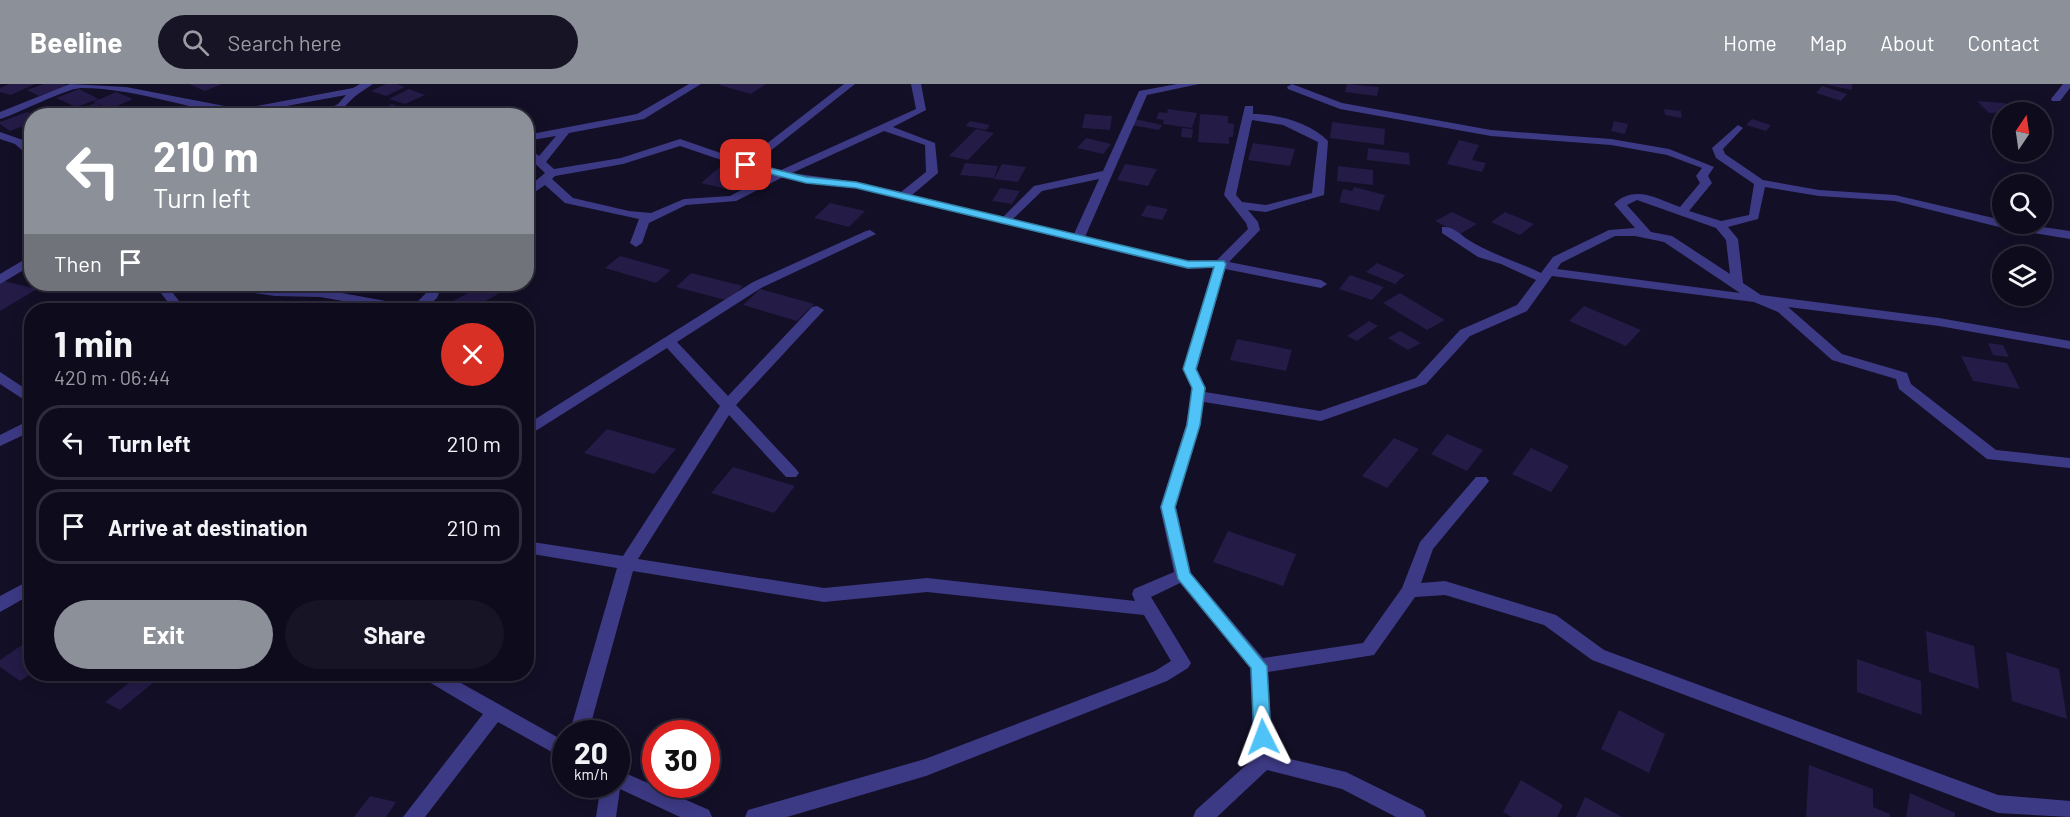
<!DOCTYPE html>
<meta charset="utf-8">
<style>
body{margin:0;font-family:Barlow,sans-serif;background:#171425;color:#f1f3f6;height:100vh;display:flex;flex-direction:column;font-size:22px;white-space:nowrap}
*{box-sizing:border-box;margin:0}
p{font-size:20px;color:#9b9ba3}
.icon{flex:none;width:33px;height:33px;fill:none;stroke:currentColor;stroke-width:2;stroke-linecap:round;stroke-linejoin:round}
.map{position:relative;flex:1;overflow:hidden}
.drawer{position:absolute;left:24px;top:219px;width:510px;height:378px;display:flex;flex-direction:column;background:#0e0b1c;border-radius:24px;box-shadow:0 3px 15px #0003,0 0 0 2px #2e2b3b}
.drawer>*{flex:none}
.guide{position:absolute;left:24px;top:24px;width:510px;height:183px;border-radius:24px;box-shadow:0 3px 15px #0003,0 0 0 2px #2e2b3b;background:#8c9099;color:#fff;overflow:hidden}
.needle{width:39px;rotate:13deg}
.fabs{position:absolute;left:1992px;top:18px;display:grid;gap:12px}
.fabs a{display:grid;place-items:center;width:60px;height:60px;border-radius:50%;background:#0e0b1c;box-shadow:0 3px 15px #0003,0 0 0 2px #2e2b3b;font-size:30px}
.speed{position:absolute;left:552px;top:636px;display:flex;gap:12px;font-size:30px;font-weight:700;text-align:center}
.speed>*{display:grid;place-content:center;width:78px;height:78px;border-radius:50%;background:#0e0b1c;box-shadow:0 3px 15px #0003,0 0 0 2px #2e2b3b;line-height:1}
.speed small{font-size:15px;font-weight:400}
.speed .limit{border:9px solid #d22;background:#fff;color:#111}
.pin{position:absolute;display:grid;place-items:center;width:51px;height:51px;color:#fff;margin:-26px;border-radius:12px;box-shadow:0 3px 9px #0006}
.me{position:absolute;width:66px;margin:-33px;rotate:357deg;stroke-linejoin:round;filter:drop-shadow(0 0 4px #0008)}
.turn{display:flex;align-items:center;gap:21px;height:126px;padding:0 30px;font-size:27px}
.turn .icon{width:78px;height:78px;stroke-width:2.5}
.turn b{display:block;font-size:42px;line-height:51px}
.then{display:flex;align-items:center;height:57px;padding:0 30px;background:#0003;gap:12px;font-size:22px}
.round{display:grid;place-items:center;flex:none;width:63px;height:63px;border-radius:32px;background:#171425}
.head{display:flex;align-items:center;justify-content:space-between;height:102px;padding:0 30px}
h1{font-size:36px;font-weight:700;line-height:45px}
.button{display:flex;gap:12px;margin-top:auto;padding:12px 30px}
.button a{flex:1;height:69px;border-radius:36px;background:#8c9099;color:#fff;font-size:24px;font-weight:700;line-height:69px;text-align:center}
.button a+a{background:#171425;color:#f1f3f6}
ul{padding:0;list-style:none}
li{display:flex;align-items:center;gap:18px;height:75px;margin:0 12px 9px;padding:0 18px;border:3px solid #2e2b3b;border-radius:24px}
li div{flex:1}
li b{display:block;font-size:22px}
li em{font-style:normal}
header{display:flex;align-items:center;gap:36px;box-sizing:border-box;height:84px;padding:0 30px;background:#8c9099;color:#fff}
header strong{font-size:28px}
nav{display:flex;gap:33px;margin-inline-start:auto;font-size:21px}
.search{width:420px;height:54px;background:#171425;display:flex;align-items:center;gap:15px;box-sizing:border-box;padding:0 21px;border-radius:33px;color:#9b9ba3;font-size:22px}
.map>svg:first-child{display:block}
.building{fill:#241b47}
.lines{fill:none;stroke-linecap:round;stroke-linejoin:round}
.minor{fill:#3d3a85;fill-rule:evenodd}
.route{fill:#4fc3f7;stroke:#337fa1;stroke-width:1.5}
</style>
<header>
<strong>Beeline</strong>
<div class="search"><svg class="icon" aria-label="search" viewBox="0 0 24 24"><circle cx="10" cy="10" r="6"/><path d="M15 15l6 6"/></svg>Search here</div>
<nav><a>Home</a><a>Map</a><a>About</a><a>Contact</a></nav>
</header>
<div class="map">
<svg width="2070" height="733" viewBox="0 0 2070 733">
<rect width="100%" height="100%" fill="#130f26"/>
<path class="building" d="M9,0H35L11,11L0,8V4Z
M44,0H64L68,2L39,12L27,6Z
M189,0H222L205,7Z
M386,0H396L405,3L386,12L371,7Z
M721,0H766L751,10L719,1Z
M1347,0L1379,3L1377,12L1345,8Z
M1828,0H1852V6L1828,1Z
M1822,2L1847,10L1841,17L1816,9Z
M79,5L99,15L76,23L56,14Z
M409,5L425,11L405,20L389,15Z
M116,8L133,15L110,25L93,18Z
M1977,17L2005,19L2015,28L1989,29Z
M95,19L109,26L95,32H63Z
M392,20L405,25L391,32L374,29Z
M1168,25L1197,29L1192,44L1163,40L1164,36L1156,35L1159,28L1167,29Z
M1664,25L1681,27L1682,34L1665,31Z
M27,28L32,30V39L10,47L0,40V38Z
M1085,30L1112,32L1110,46L1082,44Z
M1200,30L1228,32V39L1234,40L1233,53H1229V60L1198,58Z
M1135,35L1162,41L1159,46L1131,41Z
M1752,35L1771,41L1766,47L1746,41Z
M970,37L990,41L986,46L965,42Z
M1614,37L1628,40L1625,50L1611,47Z
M1332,38L1385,45L1384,61L1330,54Z
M1182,44L1193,45L1192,54L1181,53Z
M976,45L994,49L968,76L949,72Z
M1086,54L1111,60L1103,70L1077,64Z
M1459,56L1479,61L1472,76L1486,79L1482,88L1447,80Z
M1253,59L1295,65L1290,82L1248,76Z
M1368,64L1409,69L1410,81L1367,76Z
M965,79L998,82L994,94L960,91Z
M1002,80L1026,83L1018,98L994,95Z
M1125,80L1157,85L1148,102L1117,96Z
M722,81L755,89L735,107L701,99Z
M1338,82L1373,86V101L1337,97Z
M1354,103L1385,111L1379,127L1339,118L1343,105L1352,107Z
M1000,104L1020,107L1012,120L992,117Z
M830,119L865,127L849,143L814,134Z
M1147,121L1168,125L1162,136L1141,132Z
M1452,128L1477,140L1460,150L1435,137Z
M1505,128L1534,140L1520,151L1491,138Z
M620,172L671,186L656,199L605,184Z
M1377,179L1405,191L1395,200L1366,188Z
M691,189L743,202L729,217L676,203Z
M1350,191L1384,203L1372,216L1339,205Z
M4,197L37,205L0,227V199Z
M484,200H515L470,226H437Z
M760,205L814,220L797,237L743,221Z
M1400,209L1445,236L1427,246L1383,219Z
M1584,222L1641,246L1626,262L1569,237Z
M1369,237L1378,242L1357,257L1347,252Z
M1400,247L1421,259L1408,266L1388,254Z
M1237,255L1292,266L1286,287L1230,276Z
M1988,259L2003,261L2009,273L1993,271Z
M1961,272L2007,279L2020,305L1973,297Z
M607,345L676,365L654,390L584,369Z
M1447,350L1483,366L1467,387L1431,370Z
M1394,354L1419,365L1387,404L1362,392Z
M1531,364L1569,382L1551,408L1512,390Z
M733,383L795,402L774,429L711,409Z
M1228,447L1296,470L1283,502L1213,478Z
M1926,547L1974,562L1979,605L1929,588Z
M32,554V589L20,597L0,583V576Z
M2006,568L2059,585L2067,635L2012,617Z
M1857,575L1921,597L1922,631L1857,608Z
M140,590H151L159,594L120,626L105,618Z
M1619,626L1665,650L1649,689L1601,665Z
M1809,681L1873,705V723L1890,730V733H1806Z
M1521,696L1563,721L1557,733H1511L1503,728Z
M1910,709L1955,729V733H1906Z
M370,712L396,718L386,733H354Z
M1585,713L1622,733H1576Z"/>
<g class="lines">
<path class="minor" d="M70,0L126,3L240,25L353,4L360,0H373C369,3 365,5 361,8C340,22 347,32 315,32L338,20L346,11L254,28L263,32C202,32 143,4 81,4C64,5 20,29 0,35V28Z
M689,0H701L644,35L569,49L546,78L554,85L621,74L680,55L744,77L844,0H855L755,79L781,86L916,25L911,0H921L926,26L893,43L935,59L938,89L912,111L1003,133L1034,102L1103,87L1139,7L1177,0H1199L1147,11L1085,153L1188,177L1217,176L1248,145L1246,139L1224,111L1245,22H1253V30C1277,30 1311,39 1328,57L1324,111L1266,128L1248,126L1258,138L1260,146L1229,178L1321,196L1327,200L1321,204L1225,185L1197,285L1206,304L1205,308L1320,327L1416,294L1460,246L1517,221L1536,196L1501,180L1478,173L1442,149V143C1452,142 1459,149 1467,155C1490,170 1516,177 1541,189L1553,173L1609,146L1635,144L1614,120C1635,100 1657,115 1680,123L1700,99L1696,92L1702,84L1667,71L1611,61L1491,52L1340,25L1288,5L1287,3L1292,0L1342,19L1491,46L1611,55L1669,65L1714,83L1708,92L1712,99L1689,127L1721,137L1749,131L1754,100L1716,74L1712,64L1738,41L1743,44L1723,65L1725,70L1763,96L1819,106L1895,111L2002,136V140H2022L2070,147V155L2003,144L1895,117L1819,112L1765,103L1758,135L1728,143L1738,155L1743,199L1761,211L1939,234L2070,257V265L1939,242L1788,223L1842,270L1907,289L1911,300L1996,366L2070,374V384L1987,375L1899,305L1896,295L1832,276L1778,228L1754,218L1552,192L1527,227L1470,252L1426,300L1321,337L1204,318L1200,341L1176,423L1191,489L1263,574L1363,559L1402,504L1420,458L1476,393H1486L1489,397L1486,401L1433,465L1421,499L1445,497L1556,531L1604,566L1998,711L2070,717V733L1998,729L1592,576L1544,541L1445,511L1415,513L1374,571L1268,588L1273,671L1346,688L1423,726L1426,733H1396L1342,705L1267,686L1217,733H1193L1196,726L1254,674L1250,584L1180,499L1151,513L1191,579L1188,584L1167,597L926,692L787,733H745L748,726L755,724L925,675L1155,587L1171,577L1144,531L927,508L824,518L633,487L588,650H569L617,484L526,469V457L623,472L720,322L667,264L526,353V341L753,198L866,147L870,146L876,150L761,204L677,258L728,312L812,223L817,222L824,226L736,321L796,385L799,389L796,393H786L729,331L638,475L824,504L927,494L1135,517L1132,510L1134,505L1174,488L1160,423L1186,341L1192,304L1183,285L1213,184L1188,185L856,104L806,99L783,93L736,117L686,121L649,139L642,159L636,163L630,159L639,135L565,119L545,101L526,114V105L545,89L526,71V62L539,72L556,52L526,57V51L637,30ZM1252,36L1283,41L1318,58L1312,109L1266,121L1242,118L1236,111ZM884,47L925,61L926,88L901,108L856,98L792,89ZM680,62L742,83L771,90L730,112L684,115L651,129L629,127L573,114L552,95L555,92L623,80ZM1099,95L1074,150L1013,135L1042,107ZM1637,116L1716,144L1726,156L1730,190L1672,152L1651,148L1627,121ZM1615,152H1635L1664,158L1740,209L1557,185L1561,179Z
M2063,0H2070V4L2060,17H2052L2051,15Z
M0,48L23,56L32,65V75L15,60L0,55Z
M32,171V181L0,200V190Z
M154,200H166L186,226H174Z
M215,200H243L275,204L320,205L413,222L426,209L431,200H443L437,214L423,226H394L320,213L275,212L221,204Z
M0,288L32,309V321L0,300Z
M32,335V347L0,362V351Z
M32,495V510L0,528V512Z
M421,590H445L566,658V676L498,638L425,733H403L483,630L424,595Z
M616,685L709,726L712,733H680L620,705L616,733H596L601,700H616Z"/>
</g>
<path class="route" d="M746,78L806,93L856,98L1188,177H1224L1226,180L1196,285L1205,304L1200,341L1175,423L1190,489L1267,582L1271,653L1269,658L1263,661L1257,658L1254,653L1251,584L1178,495L1161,423L1187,341L1192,304L1183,285L1214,183L1188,184L856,104L806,99L743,83L741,81Z"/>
</svg>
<div class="fabs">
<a><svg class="needle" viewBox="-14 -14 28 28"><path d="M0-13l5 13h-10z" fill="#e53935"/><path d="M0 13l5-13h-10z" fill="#9b9ba3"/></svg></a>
<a><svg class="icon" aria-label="search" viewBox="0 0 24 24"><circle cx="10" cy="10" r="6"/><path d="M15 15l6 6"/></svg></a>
<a><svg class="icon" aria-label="layers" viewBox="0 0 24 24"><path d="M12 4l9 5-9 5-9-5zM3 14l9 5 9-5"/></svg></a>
</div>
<div class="speed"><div>20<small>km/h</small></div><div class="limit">30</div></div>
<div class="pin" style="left:746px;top:81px;background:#d93025"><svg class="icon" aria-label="arrive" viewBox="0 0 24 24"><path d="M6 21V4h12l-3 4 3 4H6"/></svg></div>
<svg class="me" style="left:1263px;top:653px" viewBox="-20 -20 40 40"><path d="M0-17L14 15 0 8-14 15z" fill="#4fc3f7" stroke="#fff" stroke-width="4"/></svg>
<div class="guide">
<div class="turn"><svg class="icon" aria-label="left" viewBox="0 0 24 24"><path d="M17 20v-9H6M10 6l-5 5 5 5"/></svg><div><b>210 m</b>Turn left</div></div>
<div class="then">Then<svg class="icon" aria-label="arrive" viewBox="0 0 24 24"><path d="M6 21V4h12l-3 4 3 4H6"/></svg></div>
</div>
<section class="drawer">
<div class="head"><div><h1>1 min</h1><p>420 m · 06:44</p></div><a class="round" style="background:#d93025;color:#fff"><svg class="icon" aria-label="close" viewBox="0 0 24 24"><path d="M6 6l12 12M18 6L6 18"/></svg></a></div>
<ul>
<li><svg class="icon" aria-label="left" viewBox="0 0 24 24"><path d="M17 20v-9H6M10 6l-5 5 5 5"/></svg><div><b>Turn left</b></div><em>210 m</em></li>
<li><svg class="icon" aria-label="arrive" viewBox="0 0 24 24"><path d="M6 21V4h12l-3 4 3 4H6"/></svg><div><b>Arrive at destination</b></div><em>210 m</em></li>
</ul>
<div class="button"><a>Exit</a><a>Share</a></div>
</section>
</div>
